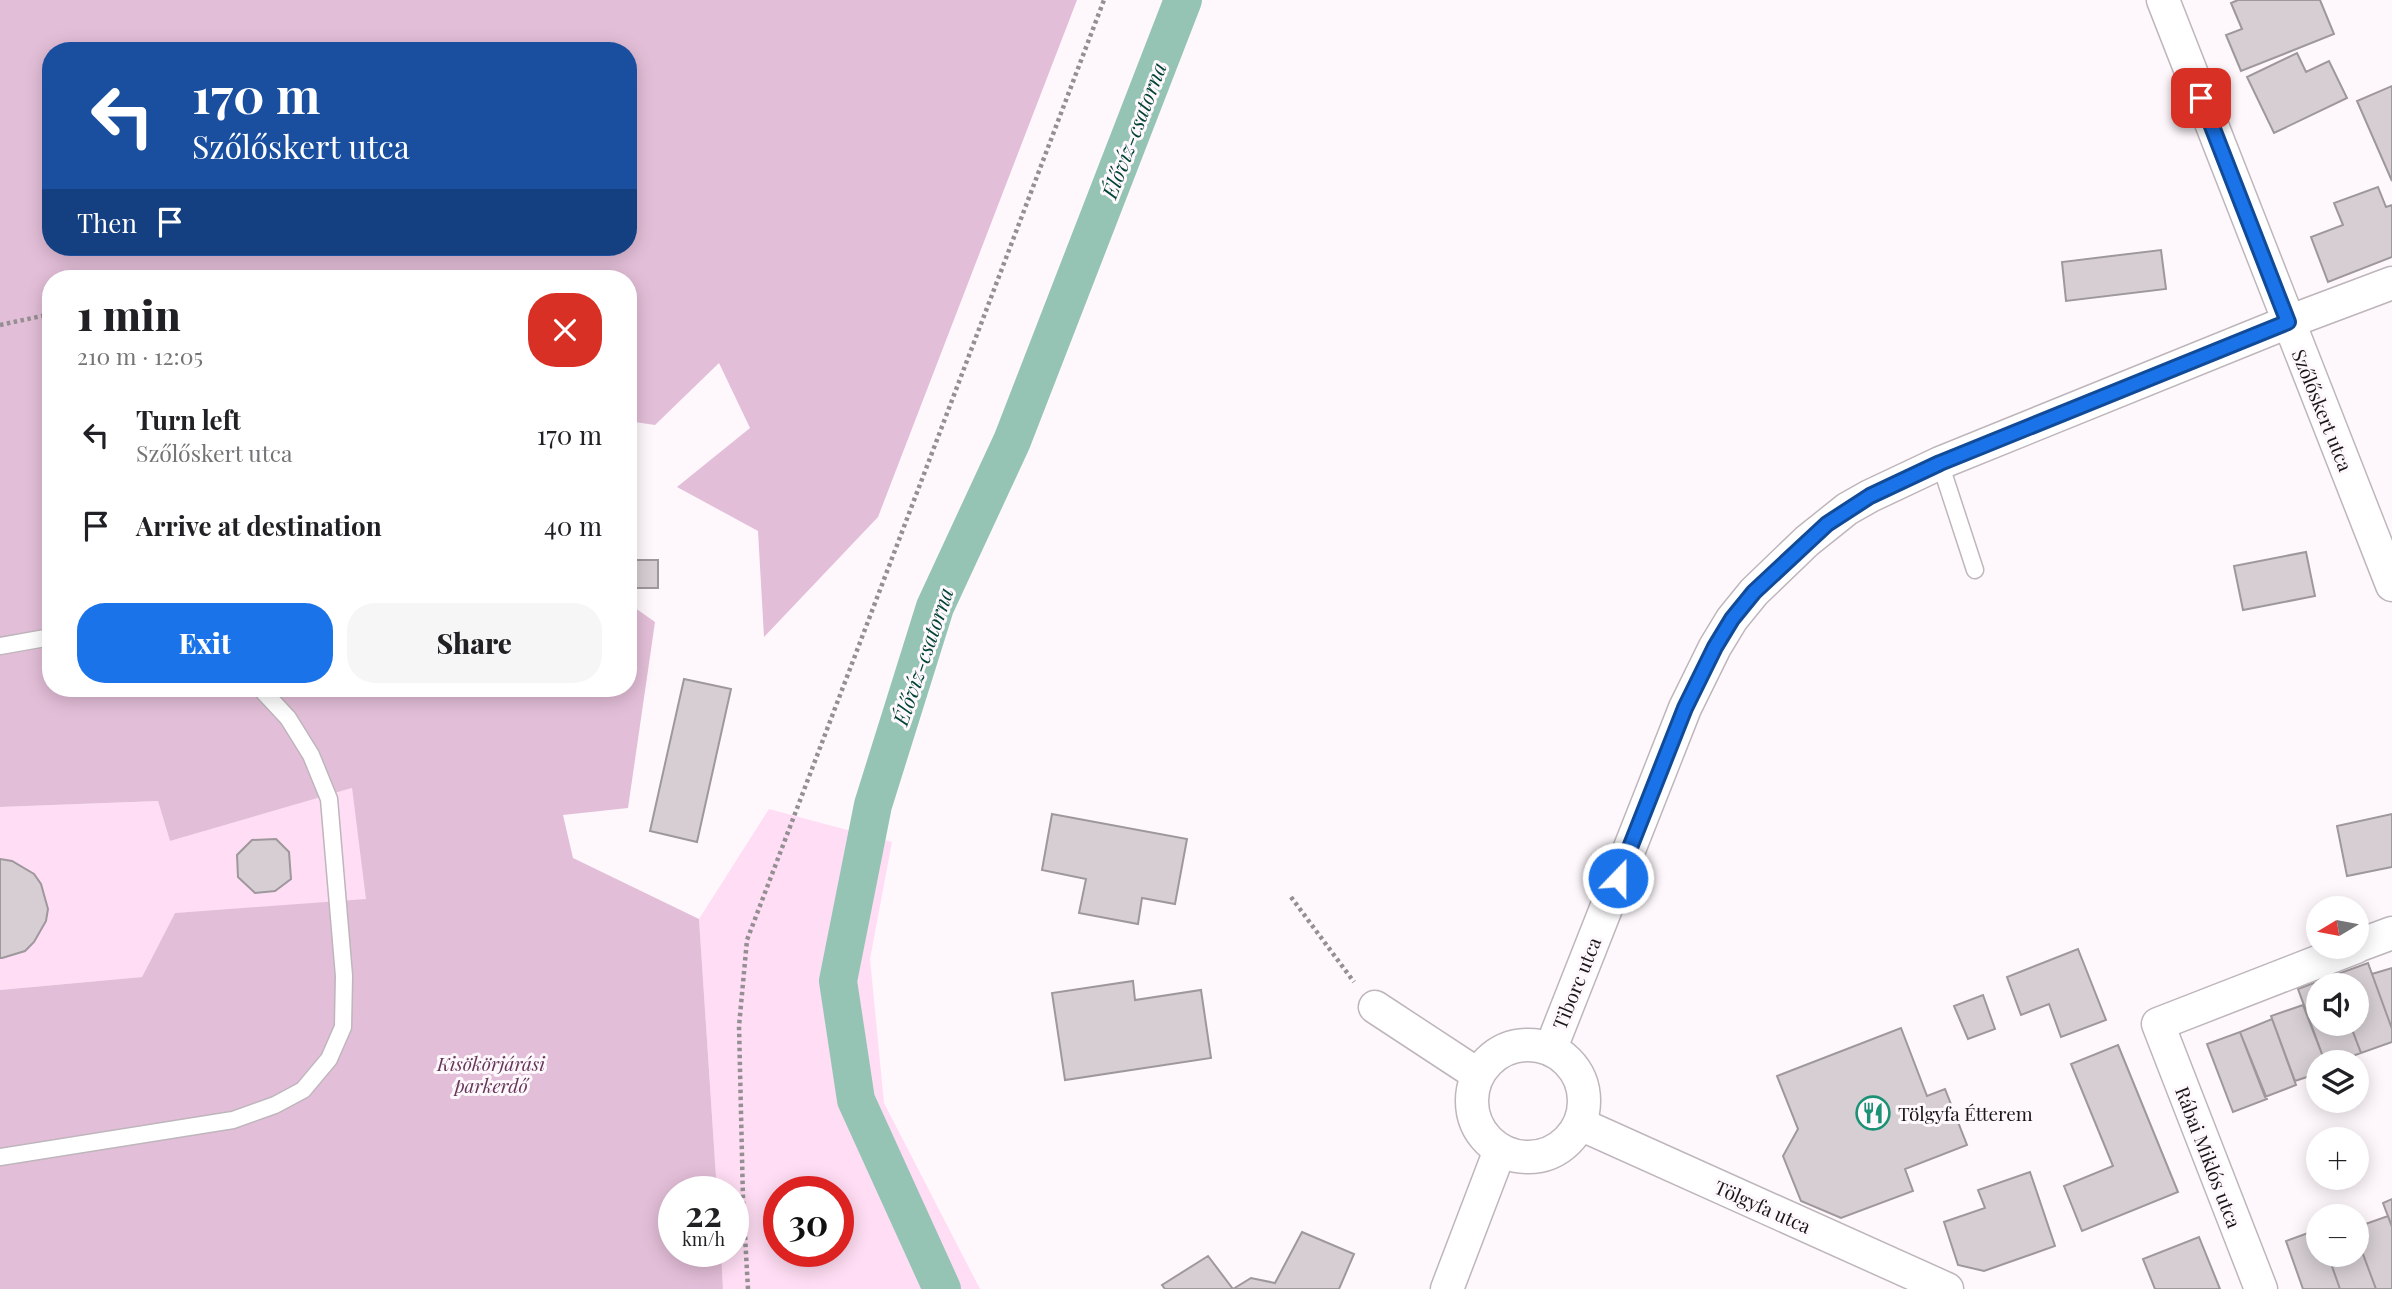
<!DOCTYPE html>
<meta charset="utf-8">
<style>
body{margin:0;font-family:"Playfair Display",serif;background:#f6f6f6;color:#202124;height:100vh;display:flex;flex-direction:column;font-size:26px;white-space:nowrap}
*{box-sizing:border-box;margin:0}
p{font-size:23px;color:#757577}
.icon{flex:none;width:38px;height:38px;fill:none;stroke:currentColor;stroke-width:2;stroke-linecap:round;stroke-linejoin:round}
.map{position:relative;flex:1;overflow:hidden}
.details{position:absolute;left:42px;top:270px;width:595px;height:427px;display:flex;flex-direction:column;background:#fff;border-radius:28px;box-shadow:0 4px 18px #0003}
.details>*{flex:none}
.guide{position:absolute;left:42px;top:42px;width:595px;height:214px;border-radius:28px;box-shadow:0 4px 18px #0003;background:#1a4fa0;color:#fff;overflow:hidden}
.needle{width:46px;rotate:260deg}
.fabs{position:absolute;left:2306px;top:896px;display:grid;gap:14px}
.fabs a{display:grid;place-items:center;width:63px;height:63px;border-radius:50%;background:#fff;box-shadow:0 4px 18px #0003;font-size:35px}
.speed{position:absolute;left:658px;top:1176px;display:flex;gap:14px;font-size:35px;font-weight:700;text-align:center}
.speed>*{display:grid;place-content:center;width:91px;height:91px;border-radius:50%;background:#fff;box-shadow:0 4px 18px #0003;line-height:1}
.speed small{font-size:18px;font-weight:400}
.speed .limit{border:10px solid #d22;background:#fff;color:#111}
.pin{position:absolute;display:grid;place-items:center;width:60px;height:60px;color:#fff;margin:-30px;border-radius:14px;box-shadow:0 4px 10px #0006}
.me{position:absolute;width:77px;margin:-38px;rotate:22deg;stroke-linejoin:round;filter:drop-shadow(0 0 5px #0008)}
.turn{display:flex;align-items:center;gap:24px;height:147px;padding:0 35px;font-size:32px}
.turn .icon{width:91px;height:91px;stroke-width:2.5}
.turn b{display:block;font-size:49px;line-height:60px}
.then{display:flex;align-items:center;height:66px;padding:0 35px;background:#0003;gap:14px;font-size:26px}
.round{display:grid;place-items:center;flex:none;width:74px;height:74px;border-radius:28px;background:#f6f6f6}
.headline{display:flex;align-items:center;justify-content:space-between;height:119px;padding:0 35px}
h1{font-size:42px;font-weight:800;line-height:52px}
.primary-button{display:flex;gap:14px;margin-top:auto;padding:14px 35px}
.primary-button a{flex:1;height:80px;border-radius:28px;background:#1a73e8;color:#fff;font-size:28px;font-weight:800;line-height:80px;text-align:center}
.primary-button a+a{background:#f6f6f6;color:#202124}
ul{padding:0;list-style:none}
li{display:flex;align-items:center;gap:21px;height:91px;padding:0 35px}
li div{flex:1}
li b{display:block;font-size:26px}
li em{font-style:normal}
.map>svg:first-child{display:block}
.green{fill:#ffddf4;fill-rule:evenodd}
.forest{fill:#e3bed8;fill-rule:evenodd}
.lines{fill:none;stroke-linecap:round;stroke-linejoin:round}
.canal{stroke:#96c4b4;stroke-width:38}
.building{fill:#d6ced3;stroke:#9e979c;stroke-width:2}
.lane-casing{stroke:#beb6bc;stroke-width:19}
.street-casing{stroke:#beb6bc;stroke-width:35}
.path{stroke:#948f92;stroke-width:4.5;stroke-dasharray:3.5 3.5;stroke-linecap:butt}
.lane{stroke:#fff;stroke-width:16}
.street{stroke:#fff;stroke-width:32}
.route-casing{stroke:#114b97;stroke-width:18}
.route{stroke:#1a73e8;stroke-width:12}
.labels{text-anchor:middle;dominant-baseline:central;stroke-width:6;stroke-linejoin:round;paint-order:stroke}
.street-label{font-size:19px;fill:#191618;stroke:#fef8fc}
.park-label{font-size:19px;font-style:italic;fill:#653659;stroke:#fef8fc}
.poi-label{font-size:19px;fill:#191618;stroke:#fef8fc;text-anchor:start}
.water-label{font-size:21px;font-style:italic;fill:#014435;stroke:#fef8fc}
</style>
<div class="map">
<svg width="2392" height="1289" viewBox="0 0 2392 1289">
<rect width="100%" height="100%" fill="#fef8fc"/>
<path class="green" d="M352,788L367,900L175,913L142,977L0,990V807L158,801L170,841Z
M769,809L892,842L870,959L884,1103L980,1289H723L721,1251H733V1192H717L699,919ZM779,1192H838V1251H779Z"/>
<path class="forest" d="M0,0H1077L878,517L764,637L758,531L677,487L750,428L719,363L655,425L628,421V278H51V688H628V603L655,622L628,808L563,815L573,858L699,919L717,1192H674V1251H721L723,1289H0V990L142,977L175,913L366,899L352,788L170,841L158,801L0,807ZM51,51H628V247H51Z"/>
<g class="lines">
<path class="canal" d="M942,1289L856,1100L838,981L873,805L935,607L1012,441L1183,0"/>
</g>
<path class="building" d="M2238,0H2320L2334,34L2241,71L2226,35L2242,29L2231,3Z
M2297,53L2306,72L2329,61L2347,98L2274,133L2247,77Z
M2392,86V181L2357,101Z
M2378,187L2386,207L2392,205V257L2328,282L2311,237L2343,225L2334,203Z
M2161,250L2166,289L2066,301L2062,262Z
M2306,552L2315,596L2243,610L2234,566Z
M631,560H658V588H630Z
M684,679L731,689L697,842L650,831Z
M1052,814L1187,839L1175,904L1142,898L1138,924L1079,913L1086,879L1042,870Z
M2392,814V867L2347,876L2337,826Z
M276,839L289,852L291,879L275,891L255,893L238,877L237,855L252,840Z
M0,859L12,861L34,874L41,884L48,909L46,921L34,942L25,951L2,958H0Z
M2078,949L2106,1020L2061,1037L2049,1004L2021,1015L2007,977Z
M2368,963L2392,1029V1042L2361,1053L2350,1024H2357V985H2336L2332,976Z
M2392,968V1029L2372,974Z
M2332,976L2336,985H2319V1024H2350L2361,1053L2337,1062H2325L2298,989Z
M1133,981L1135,1000L1201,990L1211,1058L1065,1080L1052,993Z
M1983,995L1995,1029L1968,1039L1954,1006Z
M2303,1005L2325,1062H2319V1073L2295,1081L2271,1016Z
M2272,1019L2296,1085L2265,1097L2240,1032Z
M1901,1028L1927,1096L1945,1089L1967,1145L1905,1169L1913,1191L1841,1218L1801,1201L1783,1156L1798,1129L1777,1076Z
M2240,1032L2267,1099L2233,1112L2207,1044Z
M2118,1045L2178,1192L2082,1231L2064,1186L2113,1166L2071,1064Z
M2030,1172L2055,1246L1984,1271L1958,1265L1944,1222L1985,1208L1978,1190Z
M2392,1199V1227L2383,1203Z
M2388,1216L2392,1227V1289H2376L2357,1238V1227Z
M2319,1229V1255H2328L2340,1289H2303L2286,1241Z
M1302,1232L1354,1254L1339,1289H1165L1162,1285L1208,1256L1233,1289L1251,1278L1275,1283Z
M2199,1237L2220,1289H2155L2143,1259Z
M2357,1238L2376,1289H2340L2328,1255H2357Z"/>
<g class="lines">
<defs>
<path id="lane" d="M1940,463L1975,570
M0,646L51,637
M0,1157L233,1120L275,1105L303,1090L329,1059L343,1027L344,976L329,799L311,755L288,718L260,688"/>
<path id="street" d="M2163,0L2392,585
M2357,946L2392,933
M1375,1007L1477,1074
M1472 1101a56 56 0 1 1 112 0a56 56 0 1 1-112 0Z
M1551,1048L1685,708L1715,647L1732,619L1754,592L1807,541L1847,509L1870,496L1940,463L2288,322L2392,283
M1580,1124L1947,1289
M1447,1289L1500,1150
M2261,1289L2158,1024L2356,947"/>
</defs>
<use href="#lane" class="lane-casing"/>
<use href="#street" class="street-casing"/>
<path class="path" d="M0,325L51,314
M1291,897L1354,982
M748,1289L743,1200L739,1026L747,940L1104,0"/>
<use href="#lane" class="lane"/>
<use href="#street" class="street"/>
</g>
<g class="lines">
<defs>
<path id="route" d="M1618,878L1685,708L1715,647L1732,619L1754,592L1827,524L1870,496L1940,463L2288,322L2201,98"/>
</defs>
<use href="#route" class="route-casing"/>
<use href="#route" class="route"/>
</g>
<defs>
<symbol id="restaurant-ring" viewBox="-11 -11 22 22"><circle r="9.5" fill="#fef8fc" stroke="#1b9276" stroke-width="1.5"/><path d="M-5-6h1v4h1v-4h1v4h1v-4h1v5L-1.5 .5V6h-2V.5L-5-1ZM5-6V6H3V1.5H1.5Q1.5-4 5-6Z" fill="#1b9276"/></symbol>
</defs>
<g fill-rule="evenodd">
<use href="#restaurant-ring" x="1854" y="1094" width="38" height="38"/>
</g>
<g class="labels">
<g class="street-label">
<text transform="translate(2323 410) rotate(68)">Szőlőskert utca</text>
<text transform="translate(1576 983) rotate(-68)">Tiborc utca</text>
<text transform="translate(2209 1157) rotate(69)">Rábai Miklós utca</text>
<text transform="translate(1763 1206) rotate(24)">Tölgyfa utca</text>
</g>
<g class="park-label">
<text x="491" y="1063">Kisökörjárási<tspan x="491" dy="22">parkerdő</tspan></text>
</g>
<g class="poi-label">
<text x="1898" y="1113">Tölgyfa Étterem</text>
</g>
<g class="water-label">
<text transform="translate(1133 130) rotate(-69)">Élővíz-csatorna</text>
<text transform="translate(922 656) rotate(-71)">Élővíz-csatorna</text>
</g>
</g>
</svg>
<div class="fabs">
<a><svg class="needle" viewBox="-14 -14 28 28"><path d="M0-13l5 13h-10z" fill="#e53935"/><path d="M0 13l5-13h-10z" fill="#757577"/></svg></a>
<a><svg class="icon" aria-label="sound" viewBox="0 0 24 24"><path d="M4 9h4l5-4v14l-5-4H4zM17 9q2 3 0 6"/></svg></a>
<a><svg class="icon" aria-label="layers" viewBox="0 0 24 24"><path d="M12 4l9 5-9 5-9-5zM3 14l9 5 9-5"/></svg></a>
<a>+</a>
<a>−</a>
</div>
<div class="speed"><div>22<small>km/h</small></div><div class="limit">30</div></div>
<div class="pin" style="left:2201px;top:98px;background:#d93025"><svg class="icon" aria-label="arrive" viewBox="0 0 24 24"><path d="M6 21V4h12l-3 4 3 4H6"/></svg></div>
<svg class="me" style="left:1618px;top:878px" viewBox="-20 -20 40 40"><circle r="17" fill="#1a73e8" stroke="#fff" stroke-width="3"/><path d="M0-11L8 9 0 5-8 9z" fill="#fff"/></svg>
<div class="guide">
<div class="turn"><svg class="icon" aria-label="left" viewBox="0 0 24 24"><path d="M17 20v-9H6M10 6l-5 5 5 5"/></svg><div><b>170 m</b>Szőlőskert utca</div></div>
<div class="then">Then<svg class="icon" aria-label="arrive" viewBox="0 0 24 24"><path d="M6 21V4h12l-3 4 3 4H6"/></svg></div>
</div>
<section class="details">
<div class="headline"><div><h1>1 min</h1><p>210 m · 12:05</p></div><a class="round" style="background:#d93025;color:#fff"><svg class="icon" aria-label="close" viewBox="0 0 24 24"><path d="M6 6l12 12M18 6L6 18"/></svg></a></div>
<ul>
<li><svg class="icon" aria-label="left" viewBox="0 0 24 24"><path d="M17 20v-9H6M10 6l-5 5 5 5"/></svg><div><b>Turn left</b><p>Szőlőskert utca</p></div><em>170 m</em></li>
<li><svg class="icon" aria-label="arrive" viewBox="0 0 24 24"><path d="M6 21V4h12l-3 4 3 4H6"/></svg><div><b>Arrive at destination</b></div><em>40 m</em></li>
</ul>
<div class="primary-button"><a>Exit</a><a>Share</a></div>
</section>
</div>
